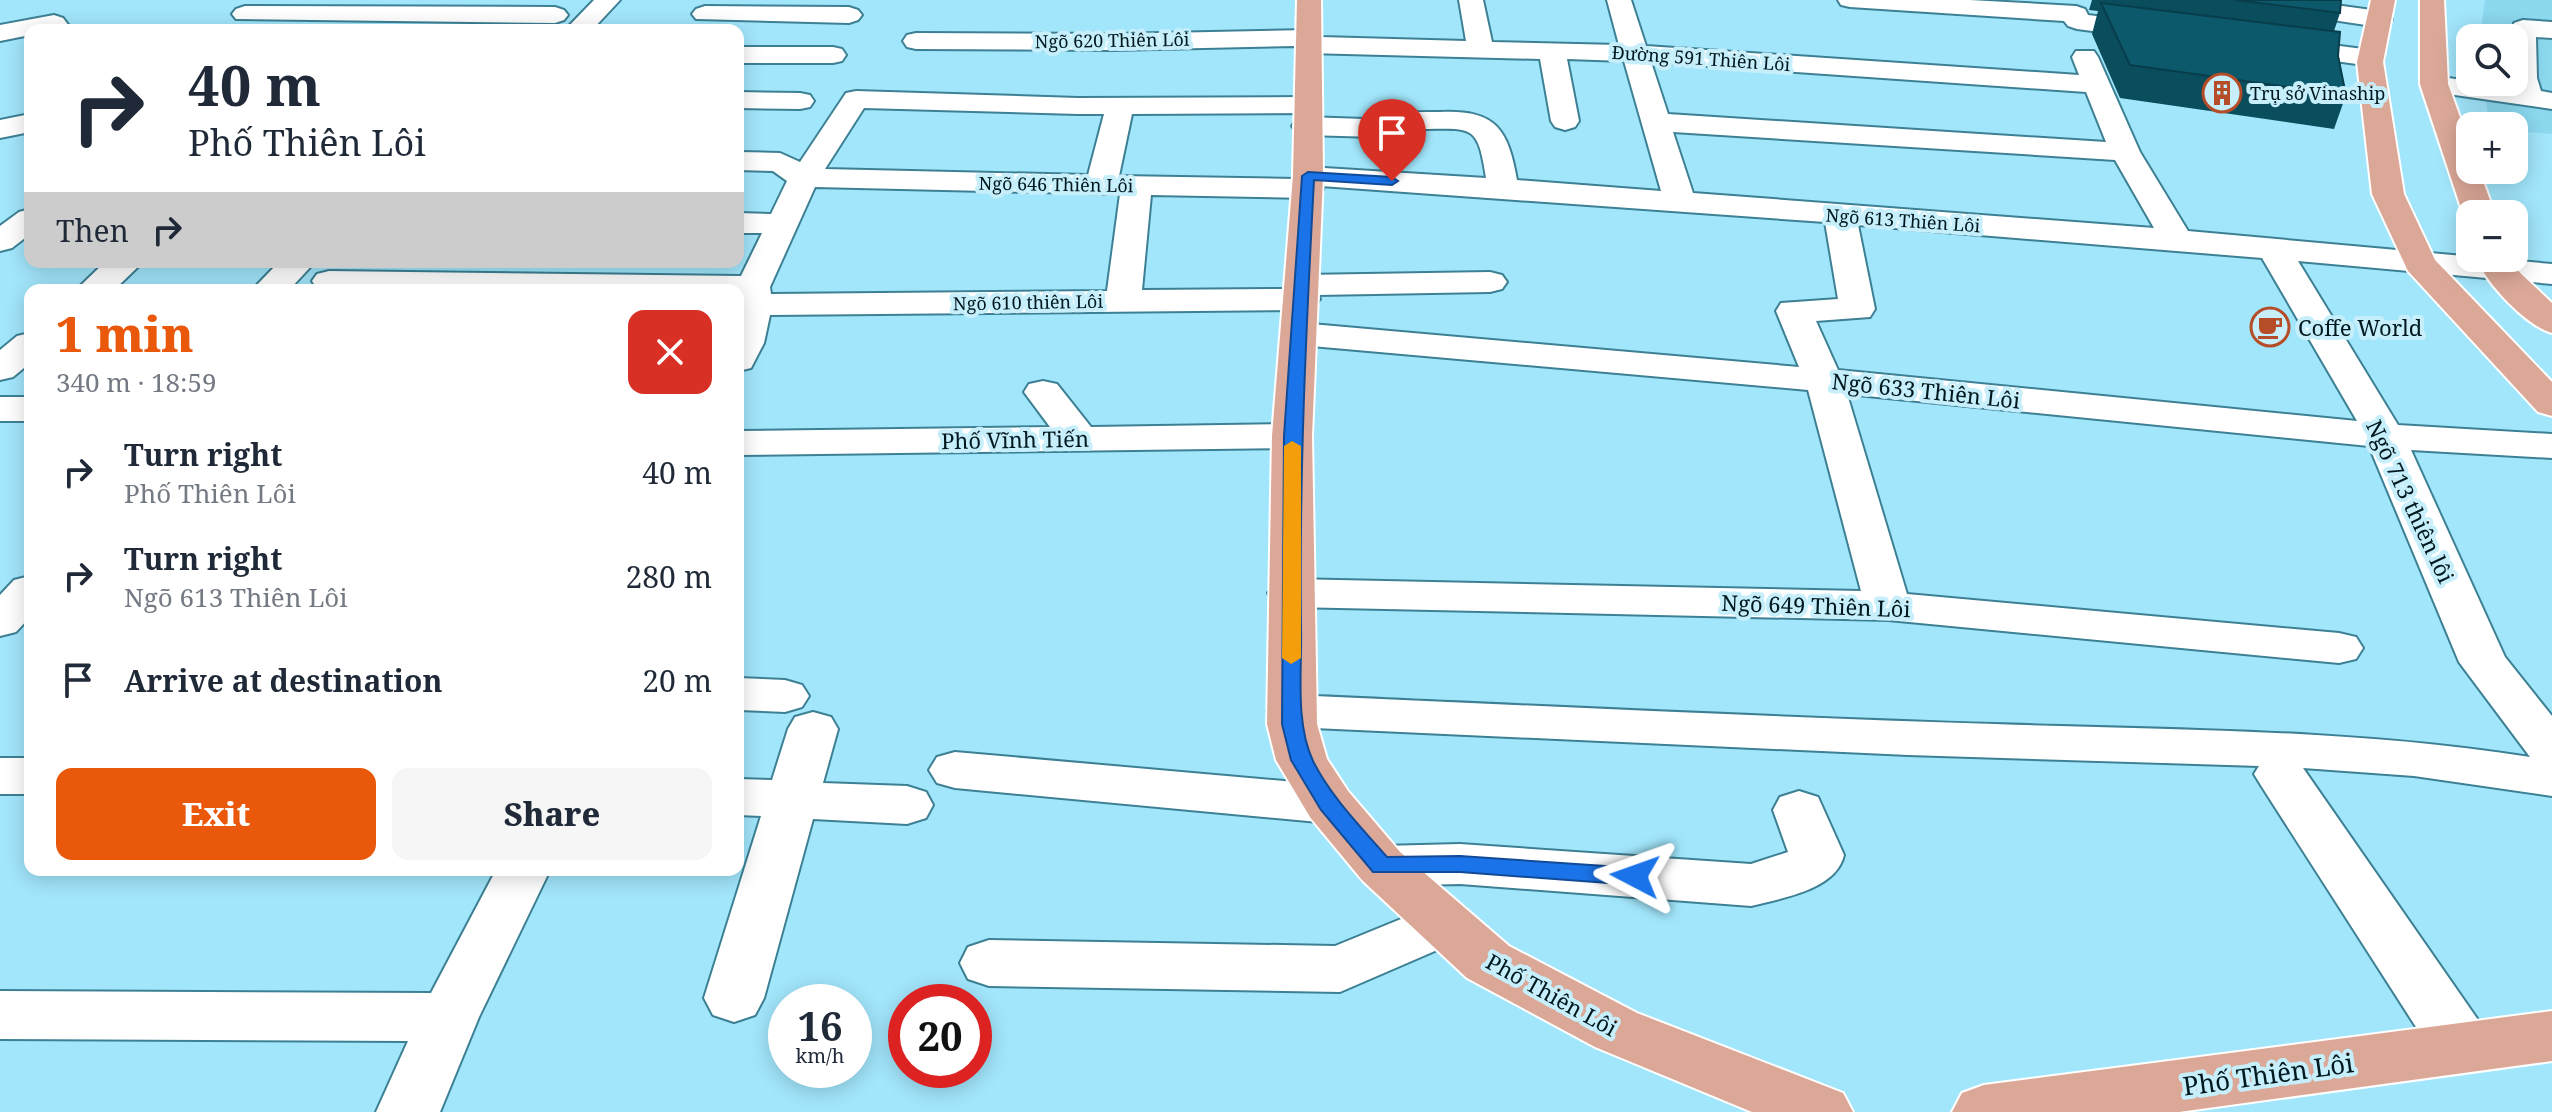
<!DOCTYPE html>
<meta charset="utf-8">
<style>
body{margin:0;font-family:"Noto Serif",serif;background:#f6f6f7;color:#1f2937;height:100vh;display:flex;flex-direction:column;font-size:30px;white-space:nowrap}
*{box-sizing:border-box;margin:0}
p{font-size:26px;color:#747a83}
.icon{flex:none;width:44px;height:44px;fill:none;stroke:currentColor;stroke-width:2;stroke-linecap:round;stroke-linejoin:round}
.map{position:relative;flex:1;overflow:hidden}
.sheet{position:absolute;left:24px;top:284px;width:720px;height:592px;display:flex;flex-direction:column;background:#fff;border-radius:16px;box-shadow:0 4px 20px #0003}
.sheet>*{flex:none}
.banner{position:absolute;left:24px;top:24px;width:720px;height:244px;border-radius:16px;box-shadow:0 4px 20px #0003;background:#fff;color:#1f2937;overflow:hidden}
.tools{position:absolute;left:2456px;top:24px;display:grid;gap:16px}
.tools a{display:grid;place-items:center;width:72px;height:72px;border-radius:16px;background:#fff;box-shadow:0 4px 20px #0003;font-size:40px}
.speed{position:absolute;left:768px;top:984px;display:flex;gap:16px;font-size:40px;font-weight:700;text-align:center}
.speed>*{display:grid;place-content:center;width:104px;height:104px;border-radius:50%;background:#fff;box-shadow:0 4px 20px #0003;line-height:1}
.speed small{font-size:20px;font-weight:400}
.speed .limit{border:12px solid #d22;background:#fff;color:#111}
.pin{position:absolute;display:grid;place-items:center;width:68px;height:68px;color:#fff;margin:-82px -34px;border-radius:50% 50% 50% 0;rotate:-45deg;box-shadow:0 0 8px #0007}
.pin .icon{rotate:45deg}
.me{position:absolute;width:88px;margin:-44px;rotate:274deg;stroke-linejoin:round;filter:drop-shadow(0 0 6px #0008)}
.turn{display:flex;align-items:center;gap:28px;height:168px;padding:0 32px;font-size:36px}
.turn .icon{width:104px;height:104px;stroke-width:2.5}
.turn b{display:block;font-size:56px;line-height:68px}
.then{display:flex;align-items:center;height:76px;padding:0 32px;background:#0003;gap:16px;font-size:30px}
.round{display:grid;place-items:center;flex:none;width:84px;height:84px;border-radius:16px;background:#f6f6f7}
.head{display:flex;align-items:center;justify-content:space-between;height:136px;padding:0 32px}
h1{font-size:48px;font-weight:800;line-height:60px;color:#ea580c}
.primary-button{display:flex;gap:16px;margin-top:auto;padding:16px 32px}
.primary-button a{flex:1;height:92px;border-radius:16px;background:#ea580c;color:#fff;font-size:32px;font-weight:800;line-height:92px;text-align:center}
.primary-button a+a{background:#f6f6f7;color:#1f2937}
ul{padding:0;list-style:none}
li{display:flex;align-items:center;gap:24px;height:104px;padding:0 32px}
li div{flex:1}
li b{display:block;font-size:30px}
li em{font-style:normal}
.map>svg:first-child{display:block}
.built{fill:#8bd8ef}
.lines{fill:none;stroke-linecap:round;stroke-linejoin:round}
.minor-casing{stroke:#3d8094;stroke-width:4}
.major-casing{stroke:#fff;stroke-width:4}
.minor{fill:#fff;fill-rule:evenodd}
.major{fill:#dba897;fill-rule:evenodd}
.wall{fill:#0a4d5d}
.building{fill:#0c596c;stroke:#083e4c;stroke-width:2}
.route{fill:#1a73e8;stroke:#114b97;stroke-width:2}
.slow{fill:#f59e0b}
.labels{text-anchor:middle;dominant-baseline:central;stroke-width:8;stroke-linejoin:round;paint-order:stroke}
.far-street-label{font-size:18px;fill:#00181f;stroke:#c7effb}
.far-poi-label{font-size:18px;fill:#00181f;stroke:#c7effb;text-anchor:start}
.poi-label{font-size:22px;fill:#00181f;stroke:#c7effb;text-anchor:start}
.street-label{font-size:22px;fill:#00181f;stroke:#c7effb}
.near-street-label{font-size:26px;fill:#00181f;stroke:#c7effb}
</style>
<div class="map">
<svg width="2552" height="1112" viewBox="0 0 2552 1112">
<rect width="100%" height="100%" fill="#a2e6fc"/>
<path class="built" d="M2485,0H2552V134L2514,131V126H2489L2484,82H2514V38H2480Z"/>
<g class="lines">
<defs>
<path id="minor" d="M594,0H620L592,30H565Z
M1459,0H1483L1492,42L1619,45L1607,0H1631L1646,46L2079,75L2072,57L2076,51H2094L2098,57L2140,152L2188,231L2552,264V284L2298,261L2398,425L2552,434V458L2411,450L2505,657L2552,716V796L2414,776L2303,768L2485,1030L2494,1048L2485,1066L2463,1073L2441,1066L2262,787L2254,774L2259,766L1908,755L1292,727L1275,723L1267,711L1275,699L1292,695C1526,705 1761,717 1995,724C2174,730 2353,729 2530,757L2459,662L2369,446L1847,394L1907,594L2339,633L2356,637L2363,648L2356,659L2339,663L1888,620L1291,607L1275,603L1268,593L1275,583L1291,579L1861,591L1808,390L1300,345L1287,342L1282,334L1287,326L1300,323L1799,367L1776,311L1781,303L1838,299L1825,222L1321,186L1323,189L1318,196L1307,198L1151,195L1142,290L1287,289L1285,285L1290,278L1302,275L1490,272L1502,275L1507,282L1502,289L1490,292L1317,295L1320,299L1314,306L1302,310L770,315L764,343L751,368L738,371V290H324L317,288L312,281L317,274L329,271L741,276L762,233H738V213L771,214L787,181L773,171L738,170V152L780,153L800,162L846,93L856,91L1078,98L1306,97L1316,99L1320,105L1316,111L1306,113L1132,114L1119,176L1295,179L1293,176L1297,169L1308,167L1486,178C1478,126 1474,128 1424,129L1420,135L1410,138L1306,135L1296,132L1292,126L1296,120L1306,117L1394,120L1398,115C1412,111 1427,112 1441,112C1496,110 1508,129 1517,180L1661,191L1624,61L1567,59L1579,121L1575,127L1565,130L1555,127L1551,121L1540,59L1307,53L1298,51L1295,46L1113,50L916,49L907,47L903,41L907,35L916,33L1113,34L1308,30L1317,33L1321,37L1466,41ZM1651,62L2086,92L2106,142L1668,114ZM864,108L1078,114H1104L1088,175L825,169ZM1673,132L2115,160L2154,228L1693,193ZM815,187L1120,194L1107,291L771,294L770,287ZM1858,225L2262,258L2357,421L1838,370L1816,321L1870,317L1875,309Z
M1838,0H1970L2076,6L2085,9L2088,15L2154,23L2163,26L2167,31L2163,36L2154,39L2077,29L2068,26L2064,21L1850,7L1841,5Z
M2235,0H2299L2379,11L2388,14L2392,19L2388,24L2379,27L2247,7L2238,5Z
M245,6L555,7L564,10L568,15L564,20L555,23L236,19L232,14L236,9Z
M705,6L849,7L858,10L862,15L858,20L849,23L696,19L692,14L696,9Z
M54,15L63,18L72,30H30V35L0,41V25Z
M2523,20L2552,22V38L2536,37L2537,78L2541,91L2552,93V109L2434,92L2424,90L2420,84L2424,78L2434,76L2512,87L2514,38H2510L2514,23Z
M2278,38L2371,50L2380,52L2384,58L2380,64L2371,66L2269,52L2265,46L2269,40Z
M738,47H833L842,49L846,55L842,61L833,63H738Z
M738,92L800,93L810,95L814,101L810,107L800,109L738,108Z
M30,114V132L0,138V120Z
M30,209V234L12,248L0,251V226L19,212Z
M105,262H143L114,290H76Z
M279,262H315L289,290H252Z
M30,333V363L13,377L0,380V350L17,336Z
M1043,381L1057,384L1091,427L1292,424L1306,428L1312,436L1306,444L1292,448L738,455V431L1050,427L1024,392L1029,384Z
M0,397H30V421H0Z
M30,576V617L16,632L0,636V595L14,580Z
M738,678L785,680L802,685L809,696L802,707L785,712L738,710Z
M813,712L831,717L838,729L823,783L907,786L926,792L933,805L926,818L907,824L813,819L764,998L755,1015L734,1022L713,1015L704,998L761,816L738,815V779L772,780L788,729L795,717Z
M955,752L1329,785L1348,791L1355,804L1348,817L1329,823L955,788L937,783L929,770L937,757Z
M0,758H30V794H0Z
M1799,791L1818,797L1844,855C1836,890 1782,898 1751,906L1460,884L1381,886L1362,880L1354,866L1362,852L1381,846L1460,844L1751,864L1788,852L1773,810L1780,797Z
M496,870H550L479,1017L440,1112H376L408,1041L0,1039V991L431,993Z
M1445,901L1465,908L1473,923L1465,938L1340,992L989,986L968,979L960,963L968,947L989,940L1335,946Z"/>
<path id="major" d="M1297,0H1321L1323,176L1312,436L1317,724L1327,759L1348,791L1400,852L1509,946L1637,1013L1843,1093L1853,1112H1752L1595,1047L1467,978L1362,880L1310,817L1276,760L1267,724L1272,436L1293,176Z
M2371,0H2395L2383,62L2404,194L2435,260L2552,382V416L2538,412L2408,271L2372,194L2357,62Z
M2420,0H2444L2448,84L2470,145V170H2479L2495,214H2470V221L2463,214L2420,84Z
M2477,258H2511L2514,267L2552,303V333C2528,327 2484,282 2477,258Z
M2552,1011V1061L2179,1112H1952L1962,1093L1984,1085Z"/>
</defs>
<use href="#minor" class="minor-casing"/>
<use href="#major" class="major-casing"/>
<use href="#minor" class="minor"/>
<use href="#major" class="major"/>
</g>
<path class="wall" d="M2092,0H2341L2340,13L2334,31L2346,95L2334,129L2120,98L2092,34L2098,11L2089,10Z"/>
<path class="building" d="M2235,0H2341L2340,13Z
M2101,3L2340,32L2338,56L2346,95L2130,65Z"/>
<path class="route" d="M1308,172L1392,177L1398,181L1392,185L1314,180C1306,330 1299,479 1301,629C1302,671 1295,723 1313,761C1331,797 1361,827 1387,857L1460,856L1635,868L1643,870L1646,876L1643,882L1635,885L1460,872H1373L1321,810L1291,760L1282,724L1284,436L1302,176Z"/>
<path class="slow" d="M1292,441L1301,446V658L1291,664L1282,658L1284,446Z"/>
<defs>
<symbol id="building-ring" viewBox="-11 -11 22 22"><circle r="9.5" fill="#c7effb" stroke="#b54d28" stroke-width="1.5"/><path d="M-4-6H4V6H1V3H-1V6H-4ZM-2.5-4.3h1.7v1.8h-1.7ZM.8-4.3h1.7v1.8H.8ZM-2.5-1h1.7V.8h-1.7ZM.8-1h1.7V.8H.8Z" fill="#b54d28"/></symbol>
<symbol id="cafe-ring" viewBox="-11 -11 22 22"><circle r="9.5" fill="#c7effb" stroke="#b54d28" stroke-width="1.5"/><path d="M-5.5-4.5H6V0H3Q3 3.5 0 3.5H-2.5Q-5.5 3.5-5.5 0ZM3-3.2v2h1.7v-2ZM-6 4.5H4V6H-6Z" fill="#b54d28"/></symbol>
</defs>
<g fill-rule="evenodd">
<use href="#building-ring" x="2200" y="71" width="44" height="44"/>
<use href="#cafe-ring" x="2248" y="305" width="44" height="44"/>
</g>
<g class="labels">
<g class="far-street-label">
<text transform="translate(1112 40) rotate(-1)">Ngõ 620 Thiên Lôi</text>
<text transform="translate(1701 58) rotate(4)">Đường 591 Thiên Lôi</text>
<text transform="translate(1056 184) rotate(1)">Ngõ 646 Thiên Lôi</text>
<text transform="translate(1903 220) rotate(4)">Ngõ 613 Thiên Lôi</text>
<text transform="translate(1028 302) rotate(-1)">Ngõ 610 thiên Lôi</text>
</g>
<g class="far-poi-label">
<text x="2250" y="93">Trụ sở Vinaship</text>
</g>
<g class="poi-label">
<text x="2298" y="327">Coffe World</text>
</g>
<g class="street-label">
<text transform="translate(1926 390) rotate(6)">Ngõ 633 Thiên Lôi</text>
<text transform="translate(1015 439) rotate(-1)">Phố Vĩnh Tiến</text>
<text transform="translate(2411 501) rotate(65)">Ngõ 713 thiên lôi</text>
<text transform="translate(1816 605) rotate(2)">Ngõ 649 Thiên Lôi</text>
<text transform="translate(1552 994) rotate(29)">Phố Thiên Lôi</text>
</g>
<g class="near-street-label">
<text transform="translate(2268 1074) rotate(-8)">Phố Thiên Lôi</text>
</g>
</g>
</svg>
<div class="tools">
<a><svg class="icon" aria-label="search" viewBox="0 0 24 24"><circle cx="10" cy="10" r="6"/><path d="M15 15l6 6"/></svg></a>
<a>+</a>
<a>−</a>
</div>
<div class="speed"><div>16<small>km/h</small></div><div class="limit">20</div></div>
<div class="pin" style="left:1392px;top:181px;background:#d93025"><svg class="icon" aria-label="arrive" viewBox="0 0 24 24"><path d="M6 21V4h12l-3 4 3 4H6"/></svg></div>
<svg class="me" style="left:1635px;top:876px" viewBox="-20 -20 40 40"><path d="M0-17L14 15 0 8-14 15z" fill="#1a73e8" stroke="#fff" stroke-width="4"/></svg>
<div class="banner">
<div class="turn"><svg class="icon" aria-label="right" viewBox="0 0 24 24"><path d="M7 20v-9h11M14 6l5 5-5 5"/></svg><div><b>40 m</b>Phố Thiên Lôi</div></div>
<div class="then">Then<svg class="icon" aria-label="right" viewBox="0 0 24 24"><path d="M7 20v-9h11M14 6l5 5-5 5"/></svg></div>
</div>
<section class="sheet">
<div class="head"><div><h1>1 min</h1><p>340 m · 18:59</p></div><a class="round" style="background:#d93025;color:#fff"><svg class="icon" aria-label="close" viewBox="0 0 24 24"><path d="M6 6l12 12M18 6L6 18"/></svg></a></div>
<ul>
<li><svg class="icon" aria-label="right" viewBox="0 0 24 24"><path d="M7 20v-9h11M14 6l5 5-5 5"/></svg><div><b>Turn right</b><p>Phố Thiên Lôi</p></div><em>40 m</em></li>
<li><svg class="icon" aria-label="right" viewBox="0 0 24 24"><path d="M7 20v-9h11M14 6l5 5-5 5"/></svg><div><b>Turn right</b><p>Ngõ 613 Thiên Lôi</p></div><em>280 m</em></li>
<li><svg class="icon" aria-label="arrive" viewBox="0 0 24 24"><path d="M6 21V4h12l-3 4 3 4H6"/></svg><div><b>Arrive at destination</b></div><em>20 m</em></li>
</ul>
<div class="primary-button"><a>Exit</a><a>Share</a></div>
</section>
</div>
